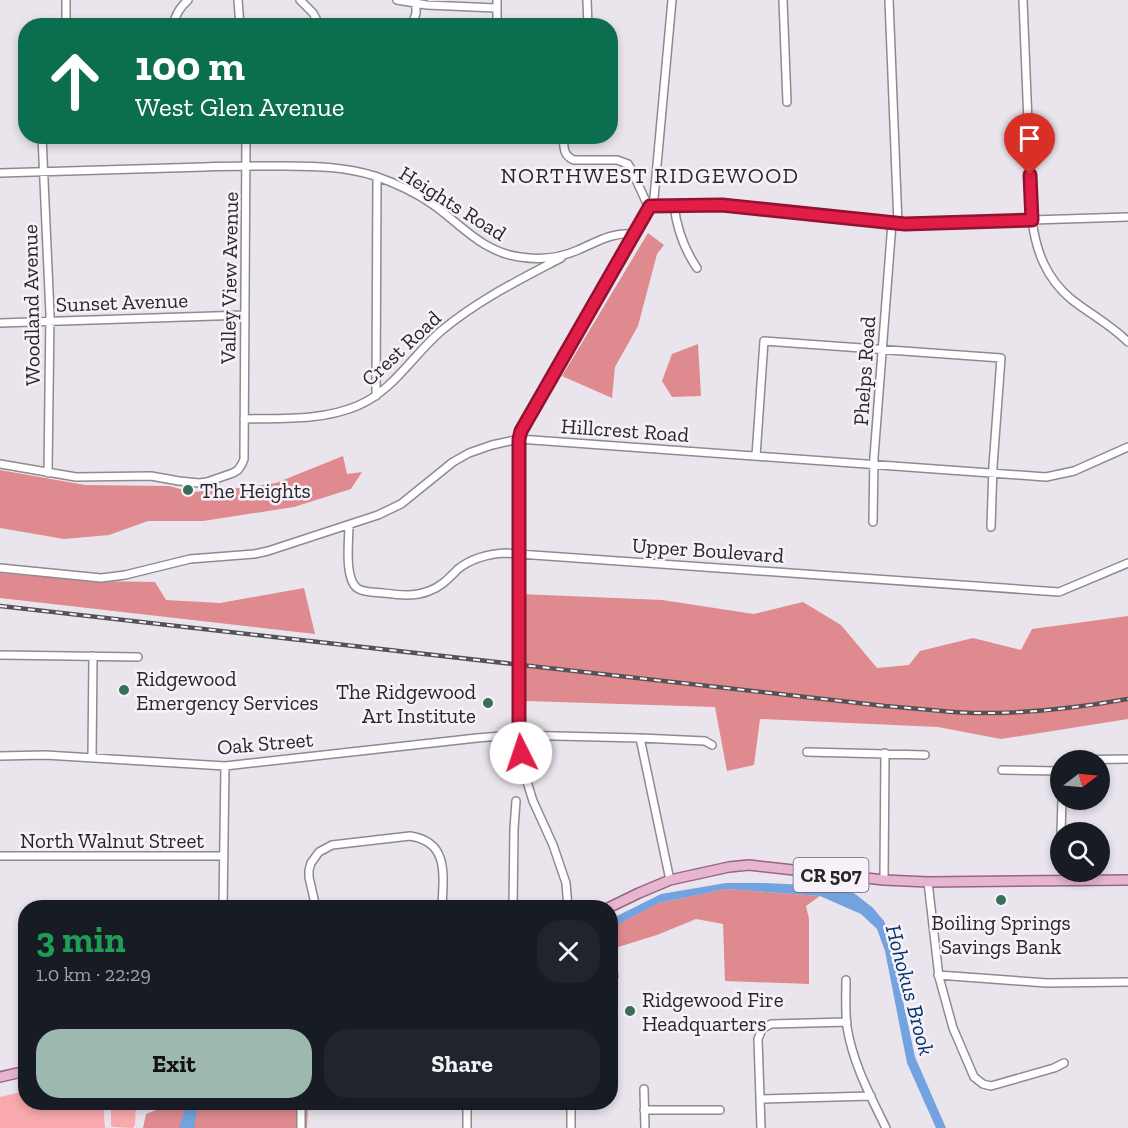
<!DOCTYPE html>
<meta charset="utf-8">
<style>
body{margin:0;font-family:"Zilla Slab",serif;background:#20242c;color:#f1f3f6;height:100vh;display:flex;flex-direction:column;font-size:22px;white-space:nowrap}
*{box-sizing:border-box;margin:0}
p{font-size:20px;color:#9ea1a6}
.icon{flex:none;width:33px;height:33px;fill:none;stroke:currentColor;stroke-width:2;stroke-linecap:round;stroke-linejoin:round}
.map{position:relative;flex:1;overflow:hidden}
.panel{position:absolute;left:18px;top:900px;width:600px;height:210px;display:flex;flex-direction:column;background:#171b24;border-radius:24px;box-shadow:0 3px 9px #0003}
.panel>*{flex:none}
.hud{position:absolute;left:18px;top:18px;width:600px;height:126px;border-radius:24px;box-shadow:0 3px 9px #0003;background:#0b6e4f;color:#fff;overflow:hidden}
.needle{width:39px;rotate:74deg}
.fabs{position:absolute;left:1050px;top:750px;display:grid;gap:12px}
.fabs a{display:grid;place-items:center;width:60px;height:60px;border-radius:50%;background:#171b24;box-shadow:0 3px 9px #0003;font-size:30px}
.pin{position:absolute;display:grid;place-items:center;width:51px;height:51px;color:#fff;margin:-62px -26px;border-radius:50% 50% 50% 0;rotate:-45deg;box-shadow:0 0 6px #0007}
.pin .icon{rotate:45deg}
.me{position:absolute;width:66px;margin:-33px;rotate:356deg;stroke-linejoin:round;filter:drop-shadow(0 0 4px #0008)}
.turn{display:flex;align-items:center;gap:21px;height:126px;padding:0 18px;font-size:27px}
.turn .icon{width:78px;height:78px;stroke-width:2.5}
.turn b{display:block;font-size:42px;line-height:51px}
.round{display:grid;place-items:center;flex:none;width:63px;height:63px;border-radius:24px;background:#20242c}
.head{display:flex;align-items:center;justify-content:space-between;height:102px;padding:0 18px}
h1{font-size:36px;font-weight:700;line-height:45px;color:#1e9e55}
.cta{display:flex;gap:12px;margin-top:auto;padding:12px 18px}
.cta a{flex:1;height:69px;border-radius:24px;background:#9db8ae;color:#111;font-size:24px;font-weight:700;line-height:69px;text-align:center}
.cta a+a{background:#20242c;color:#f1f3f6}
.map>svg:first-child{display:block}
.green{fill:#f9a9ad}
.forest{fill:#df8a8f}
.water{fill:#72a2df}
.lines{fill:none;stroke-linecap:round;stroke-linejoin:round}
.minor-casing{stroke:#8f8991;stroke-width:10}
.major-casing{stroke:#996381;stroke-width:12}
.minor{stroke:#fff;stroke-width:7}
.major{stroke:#e6b5d0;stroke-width:9}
.rail-casing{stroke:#545256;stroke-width:4.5}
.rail{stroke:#f7f1fa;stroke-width:2;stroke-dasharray:7;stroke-linecap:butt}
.route-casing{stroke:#92132f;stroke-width:15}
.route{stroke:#e11d48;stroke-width:10}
.poi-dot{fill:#376f57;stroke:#f7f1fa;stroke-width:2}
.labels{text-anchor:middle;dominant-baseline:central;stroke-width:5;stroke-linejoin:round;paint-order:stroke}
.shield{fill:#f7f1fa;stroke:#676468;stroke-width:1.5}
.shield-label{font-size:20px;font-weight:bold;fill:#29272a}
.street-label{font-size:21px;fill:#29272a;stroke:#f7f1fa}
.poi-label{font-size:21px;fill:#29272a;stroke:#f7f1fa;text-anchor:start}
.neighbourhood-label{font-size:22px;letter-spacing:1.5px;fill:#29272a;stroke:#f7f1fa}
.water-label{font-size:22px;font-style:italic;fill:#02356c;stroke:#f7f1fa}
</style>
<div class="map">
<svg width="1128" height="1128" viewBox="0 0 1128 1128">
<rect width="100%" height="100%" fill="#eae4ed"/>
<path class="green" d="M25,1091L26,1102L103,1103L105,1128H0V1097Z
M111,1103H136L135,1125L133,1128L113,1127L111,1126Z"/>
<path class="forest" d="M648,233L664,245L657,254L638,326L615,367L612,398L562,376Z
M698,344L701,396L672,397L662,381L672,354Z
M343,456L347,474L362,472L351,489L294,507L203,521H148L109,535L64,539L0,528V470L85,485L169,486L192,492L249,487L276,483Z
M0,573L95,581L155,582L166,600L220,603L304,588L315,634L0,598Z
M521,594L662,600L754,614L803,602L841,625L877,668L909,665L920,651L973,638L1021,650L1032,629L1128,616V719L1001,739L938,727L760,719L754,765L727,771L715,707L526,701Z
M726,889L820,896L806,906L809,919V984L725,981L723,924L696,919L657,935L615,948L619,978H611L610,928L659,903Z
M170,1103H308L307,1128H143L146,1114L169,1105Z"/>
<path class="water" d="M726,883H764L828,886L854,893L873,908L884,921L889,935L915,1057L946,1128H936L907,1063L885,951L877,929L861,914L820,896L726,889L659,903L611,928V919L661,894Z
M189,1103H203L198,1106L194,1128H179L186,1105Z"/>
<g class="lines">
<defs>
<path id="minor" d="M238,0L240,26
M300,0L313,13L320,26
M397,0L427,5L496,8
M497,0V26
M587,0L588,26
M783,0L787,102
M889,0L898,224
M1023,0L1032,220C1036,251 1046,278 1071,299C1090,314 1111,325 1128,342
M66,26V0
M173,26C175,15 180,7 188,0
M412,26L416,13V2
M42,136L50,314L48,473
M563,136C564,147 563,156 574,160H617L628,164L631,169L649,208
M0,173C68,171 136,169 204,167C231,166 258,166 286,166C317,166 346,167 375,176C395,183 415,192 432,204C462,225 482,252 520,257C539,260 560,258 578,250C597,242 612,232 633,234
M650,206L722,205L905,224L1128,217
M674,206C677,229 684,249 697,268
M0,323L245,315
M376,396L377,177
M244,419C281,418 321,421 357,406C393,391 412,356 441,331C478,300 519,280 561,258
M756,456L764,341L1001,358L993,466L991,527
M0,464L76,477L151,476L179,481L199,483L207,482L233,473L238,470L242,464L244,459L246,136
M873,522L874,457L892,223
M349,525C349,540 344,578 357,588C364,593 375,592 383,593C399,595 414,597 429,591C441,587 449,578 458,569C472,558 488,554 505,553L1059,592L1128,563
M0,568L101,578L125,575L190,559L254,554L268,551L378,515L401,504L453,462L469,453L492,445L519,439L1046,477L1074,471L1128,447
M0,655L138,657
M640,738L670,880
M807,752L925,755
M0,756L45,755L225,766L477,738L514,735L640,738L705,741L712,745
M92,758L93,656
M1065,760L1128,759
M1002,770L1060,771
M1061,832L1062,800
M0,856H224
M884,880L885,753
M928,882L939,977L953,1028L974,1077L983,1084L991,1086L1054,1068L1064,1063
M223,908L225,766
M316,908L309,877V870L311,863L319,852L332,845L410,836C450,842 443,876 442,908
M513,908L514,829L516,801
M568,908L566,883L553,845L533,801L524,772L519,742V439L521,431L651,205L654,198L672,0
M938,975L1047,983L1128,982
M846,980C846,995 845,1012 847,1027C853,1064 870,1095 886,1128
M644,1089L645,1128
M760,1099L871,1096
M301,1102V1128
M467,1102V1128
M571,1102V1128
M644,1110H720
M761,1128L758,1039L762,1029L771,1024L847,1022"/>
<path id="major" d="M608,908L639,893L670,880L729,867L749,865L884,880L928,882L1128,880
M0,1077L26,1071"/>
</defs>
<use href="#minor" class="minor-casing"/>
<use href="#major" class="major-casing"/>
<use href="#minor" class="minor"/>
<use href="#major" class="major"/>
<defs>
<path id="rail" d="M0,606L885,706C914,708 944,712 973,713C1025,714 1077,708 1128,699"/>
</defs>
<use href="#rail" class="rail-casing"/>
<use href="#rail" class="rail"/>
</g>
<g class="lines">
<defs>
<path id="route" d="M521,753L519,742V439L521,431L650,206L722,205L905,224L1032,220L1030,175"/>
</defs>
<use href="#route" class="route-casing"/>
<use href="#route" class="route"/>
</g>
<g class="poi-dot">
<circle cx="188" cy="490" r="6"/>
<circle cx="124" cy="690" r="6"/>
<circle cx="488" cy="703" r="6"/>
<circle cx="1001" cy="900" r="6"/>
<circle cx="630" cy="1011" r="6"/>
</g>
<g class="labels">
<rect class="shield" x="793.5" y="858" width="75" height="34" rx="4.5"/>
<g class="shield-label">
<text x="831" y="875">CR 507</text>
</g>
<g class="street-label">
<text transform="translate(453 203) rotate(32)">Heights Road</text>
<text transform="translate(229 278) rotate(-89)">Valley View Avenue</text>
<text transform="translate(122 302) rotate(-2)">Sunset Avenue</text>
<text transform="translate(31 305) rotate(-91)">Woodland Avenue</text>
<text transform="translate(401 348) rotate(-43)">Crest Road</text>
<text transform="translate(864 371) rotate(-86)">Phelps Road</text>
<text transform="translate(625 430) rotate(4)">Hillcrest Road</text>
<text transform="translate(708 550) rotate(4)">Upper Boulevard</text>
<text transform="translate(265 743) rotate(-5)">Oak Street</text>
<text x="112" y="840">North Walnut Street</text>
</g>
<g class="poi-label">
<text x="200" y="490">The Heights</text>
<text x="136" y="678">Ridgewood<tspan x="136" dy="24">Emergency Services</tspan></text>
<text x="476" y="691" text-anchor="end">The Ridgewood<tspan x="476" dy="24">Art Institute</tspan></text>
<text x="1001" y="922" text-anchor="middle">Boiling Springs<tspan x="1001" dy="24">Savings Bank</tspan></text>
<text x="642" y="999">Ridgewood Fire<tspan x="642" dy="24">Headquarters</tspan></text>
</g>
<g class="neighbourhood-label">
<text x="650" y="175">NORTHWEST RIDGEWOOD</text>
</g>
<g class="water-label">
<text transform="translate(910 990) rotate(75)">Hohokus Brook</text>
</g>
</g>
</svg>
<div class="fabs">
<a><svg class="needle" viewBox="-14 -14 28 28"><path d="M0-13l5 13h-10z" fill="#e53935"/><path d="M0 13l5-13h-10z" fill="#9ea1a6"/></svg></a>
<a><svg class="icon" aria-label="search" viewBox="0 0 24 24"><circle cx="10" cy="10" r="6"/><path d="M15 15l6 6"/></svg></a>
</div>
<div class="pin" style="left:1030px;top:175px;background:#d93025"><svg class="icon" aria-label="arrive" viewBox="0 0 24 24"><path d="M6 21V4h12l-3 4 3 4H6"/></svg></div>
<svg class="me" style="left:521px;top:753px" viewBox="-20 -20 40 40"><circle r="19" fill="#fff"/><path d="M0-13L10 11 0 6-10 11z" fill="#e11d48"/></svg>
<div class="hud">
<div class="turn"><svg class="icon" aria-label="ahead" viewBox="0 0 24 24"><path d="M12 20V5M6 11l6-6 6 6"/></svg><div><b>100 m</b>West Glen Avenue</div></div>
</div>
<section class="panel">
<div class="head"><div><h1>3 min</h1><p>1.0 km · 22:29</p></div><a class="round"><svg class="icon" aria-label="close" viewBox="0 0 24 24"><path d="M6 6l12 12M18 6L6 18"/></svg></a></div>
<div class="cta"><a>Exit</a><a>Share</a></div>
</section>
</div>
